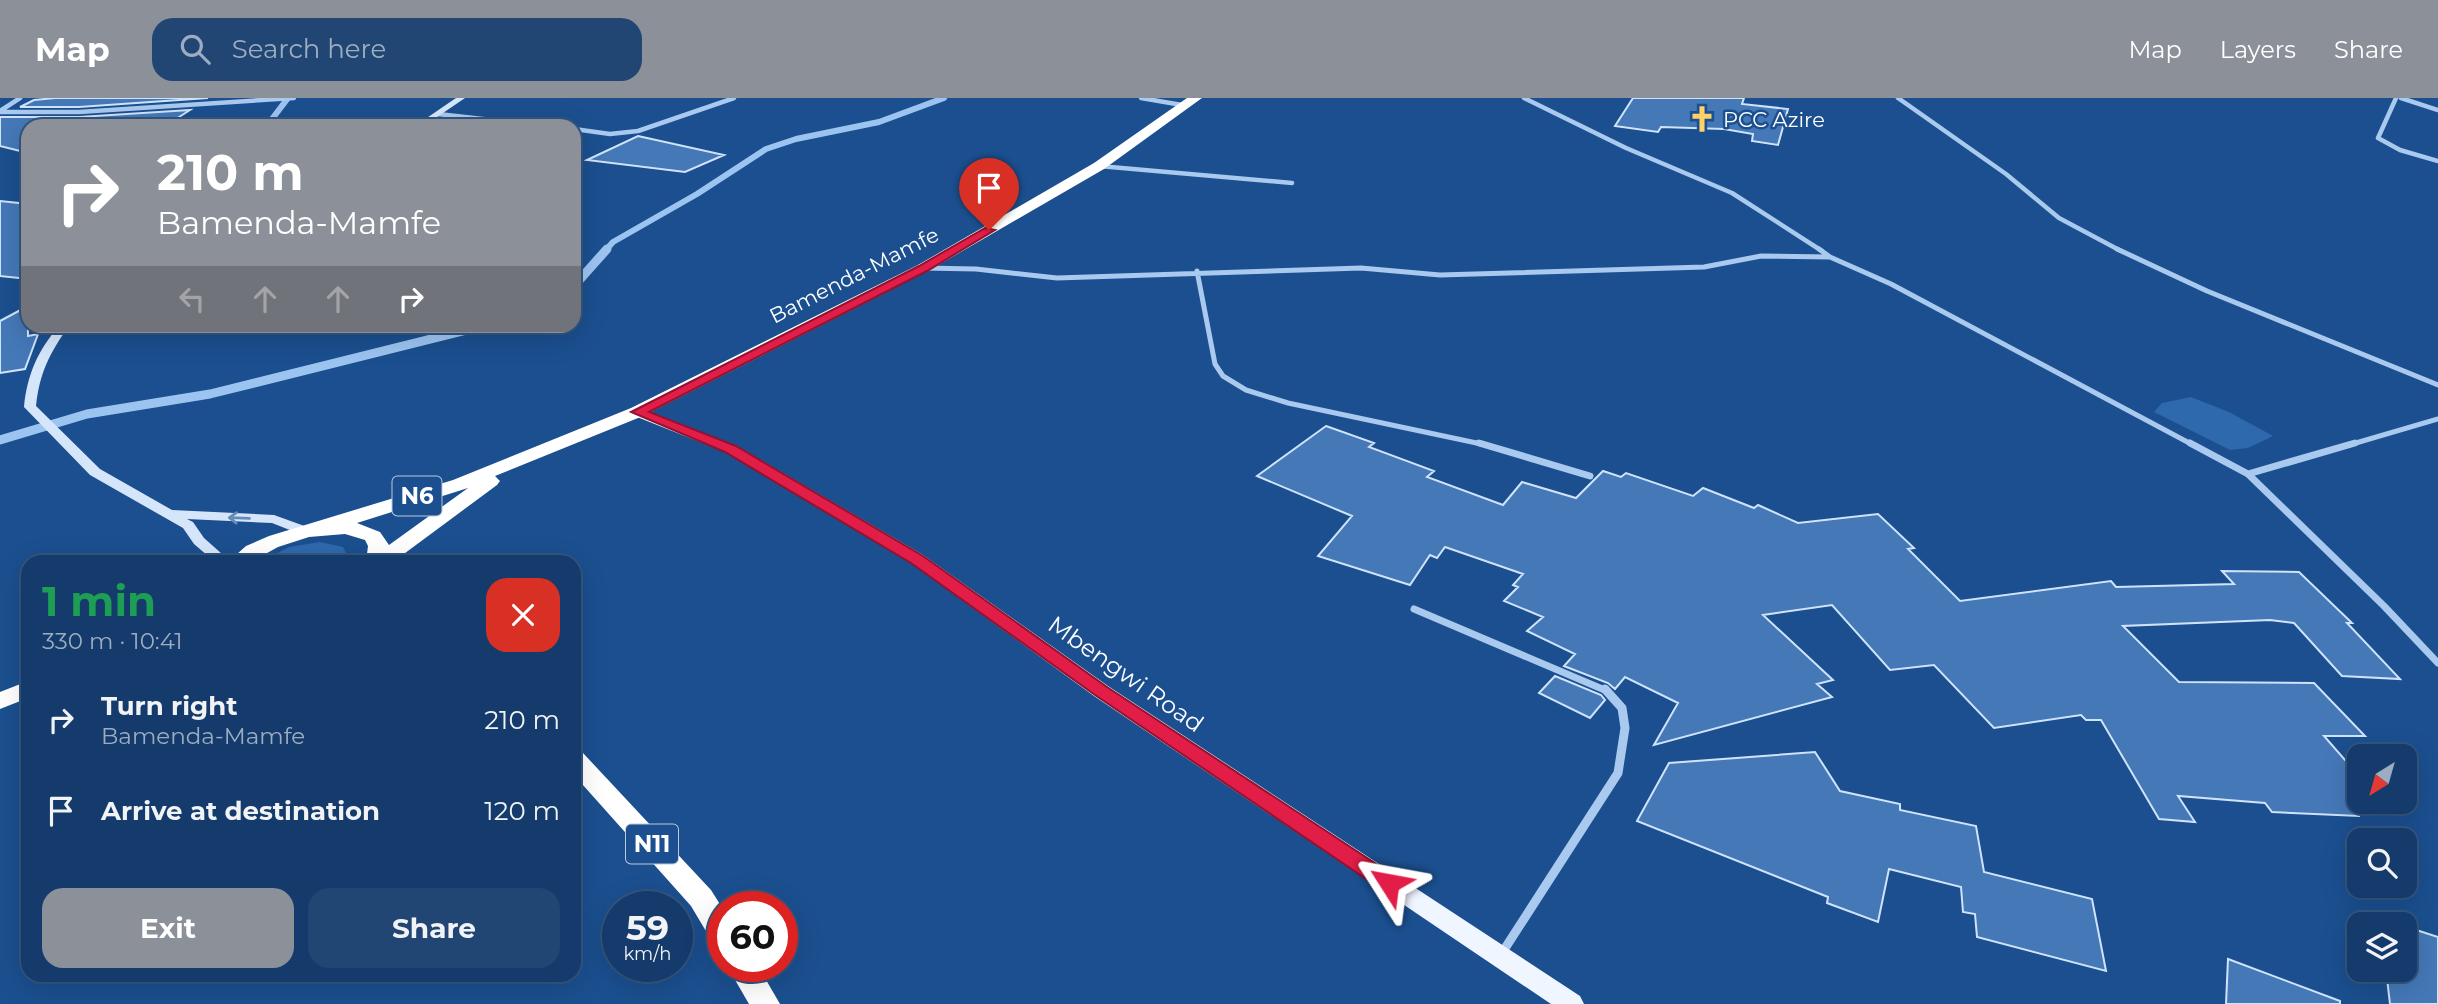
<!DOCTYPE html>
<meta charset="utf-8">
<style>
body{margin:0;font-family:Montserrat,sans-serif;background:#214673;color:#f1f3f6;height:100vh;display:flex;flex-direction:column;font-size:26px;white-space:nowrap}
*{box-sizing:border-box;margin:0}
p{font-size:23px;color:#9dadc1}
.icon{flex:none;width:38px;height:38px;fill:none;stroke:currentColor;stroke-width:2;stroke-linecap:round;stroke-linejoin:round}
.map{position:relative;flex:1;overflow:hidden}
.details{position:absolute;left:21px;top:457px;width:560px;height:427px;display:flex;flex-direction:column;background:#143b6b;border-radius:21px;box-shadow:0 7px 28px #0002,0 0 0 2px #33557e}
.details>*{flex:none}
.hud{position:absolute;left:21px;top:21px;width:560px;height:214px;border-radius:21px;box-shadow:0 7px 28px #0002,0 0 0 2px #33557e;background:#8c9099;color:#fff;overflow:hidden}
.needle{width:46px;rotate:217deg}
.controls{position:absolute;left:2347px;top:646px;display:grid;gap:14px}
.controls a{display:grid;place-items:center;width:70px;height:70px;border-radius:14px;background:#143b6b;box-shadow:0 7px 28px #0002,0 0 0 2px #33557e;font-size:35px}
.speed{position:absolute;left:602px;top:793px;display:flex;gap:14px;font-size:35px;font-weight:700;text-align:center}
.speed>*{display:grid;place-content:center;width:91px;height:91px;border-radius:50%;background:#143b6b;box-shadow:0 7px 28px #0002,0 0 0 2px #33557e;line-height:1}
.speed small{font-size:18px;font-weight:400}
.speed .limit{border:10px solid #d22;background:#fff;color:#111}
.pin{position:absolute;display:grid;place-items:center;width:60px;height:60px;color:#fff;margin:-72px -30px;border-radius:50% 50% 50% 0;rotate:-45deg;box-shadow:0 0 7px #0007}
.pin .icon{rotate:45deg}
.me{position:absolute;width:77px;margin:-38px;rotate:304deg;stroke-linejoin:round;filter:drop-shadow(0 0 5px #0008)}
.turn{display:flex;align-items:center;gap:24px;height:147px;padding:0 21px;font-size:32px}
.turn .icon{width:91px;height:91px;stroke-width:2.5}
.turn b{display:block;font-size:49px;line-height:60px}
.lanes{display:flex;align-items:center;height:66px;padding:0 21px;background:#0003;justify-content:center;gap:35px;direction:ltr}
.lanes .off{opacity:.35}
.round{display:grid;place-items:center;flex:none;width:74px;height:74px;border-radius:21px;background:#214673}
.head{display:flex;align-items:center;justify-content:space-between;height:119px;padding:0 21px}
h1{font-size:42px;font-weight:700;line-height:52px;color:#1e9e55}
.action{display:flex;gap:14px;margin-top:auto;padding:14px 21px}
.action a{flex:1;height:80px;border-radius:21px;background:#8c9099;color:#fff;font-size:28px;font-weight:700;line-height:80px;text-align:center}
.action a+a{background:#214673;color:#f1f3f6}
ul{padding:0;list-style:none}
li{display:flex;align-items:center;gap:21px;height:91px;padding:0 21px}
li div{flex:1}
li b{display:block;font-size:26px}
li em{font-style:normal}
header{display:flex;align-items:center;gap:42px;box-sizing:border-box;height:98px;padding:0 35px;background:#8c9099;color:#fff}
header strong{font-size:33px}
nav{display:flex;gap:38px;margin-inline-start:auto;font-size:24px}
.search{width:490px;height:63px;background:#214673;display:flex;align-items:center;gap:18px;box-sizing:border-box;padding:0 24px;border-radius:21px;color:#9dadc1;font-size:26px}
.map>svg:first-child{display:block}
.green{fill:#2e69ad}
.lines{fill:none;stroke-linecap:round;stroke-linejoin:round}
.stream-far1{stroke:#9cc4f0;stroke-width:6}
.stream{stroke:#9cc4f0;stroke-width:9}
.building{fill:#4478b7;stroke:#cfe3fa;stroke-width:2}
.street-far3{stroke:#a9c9ee;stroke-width:4.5}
.street-far2{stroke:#a9c9ee;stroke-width:5}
.street-far1{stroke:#a9c9ee;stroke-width:7}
.street{stroke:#a9c9ee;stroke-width:9}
.secondary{fill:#d6e6fa;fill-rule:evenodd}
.primary{fill:#f0f6ff;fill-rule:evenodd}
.highway{fill:#fff;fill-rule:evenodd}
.oneway{stroke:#668bba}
.route{fill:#e11d48;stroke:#92132f;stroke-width:2}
.labels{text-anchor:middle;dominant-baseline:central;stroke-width:5;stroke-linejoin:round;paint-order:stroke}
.far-poi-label{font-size:21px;fill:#fff;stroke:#1b4f8f;text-anchor:start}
.far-street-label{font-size:21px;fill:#fff;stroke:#1b4f8f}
.shield{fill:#1b4f8f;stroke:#bbcadd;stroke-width:2}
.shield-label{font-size:23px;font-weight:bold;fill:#fff}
.street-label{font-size:24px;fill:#fff;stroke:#1b4f8f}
</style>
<header>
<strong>Map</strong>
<div class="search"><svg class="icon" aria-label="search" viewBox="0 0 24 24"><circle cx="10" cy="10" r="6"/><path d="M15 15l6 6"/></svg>Search here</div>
<nav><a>Map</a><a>Layers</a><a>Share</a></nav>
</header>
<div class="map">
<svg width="2438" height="906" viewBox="0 0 2438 906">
<rect width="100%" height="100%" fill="#1b4f8f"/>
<path class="green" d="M2191,299L2229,314L2273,338L2248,350L2230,352L2154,314L2162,305Z
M320,444L343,449L346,455L345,464H261L289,449Z"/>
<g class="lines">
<path class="stream-far1" d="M263,28L269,25L288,0
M605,153L613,144L697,96L766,51L796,41L879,24L944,0"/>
<path class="stream" d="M574,188L607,151
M0,342L87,316L210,296L483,228"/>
</g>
<path class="building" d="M55,0H208L79,9H20L34,2Z
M1633,0H1744L1742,6L1788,11L1778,47L1752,43L1753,36L1724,31L1661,29L1658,34L1615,28Z
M190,12L165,28H28V55L0,48V19H79Z
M638,38L724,57L685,74L587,62Z
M0,103L28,106V181L0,178Z
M28,208V238L38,236L25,271L0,275V223Z
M1326,328L1374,345L1369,349L1434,373L1427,379L1503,407L1522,384L1576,400L1603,373L1621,379L1626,375L1693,398L1703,390L1754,410L1758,407L1798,425L1878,416L1914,450L1908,451L1960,503L2111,483L2116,489L2234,486L2222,473L2299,474L2352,525H2347L2400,581L2342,578L2294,525L2270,522L2123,528L2179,584L2314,585L2365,638H2324L2359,678V718L2272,714L2265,705L2178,698L2195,724L2159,721L2101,622H2086L2081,617L1994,630L1934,567L1890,572L1832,507L1763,517L1833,582L1817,586L1832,599L1654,647L1678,605L1625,579L1615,591L1608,585L1564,568L1575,556L1527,533L1543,519L1504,503L1518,489L1513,487L1523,476L1445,449L1437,460L1430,457L1410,487L1318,458L1352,418L1257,378Z
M1555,578L1601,597L1605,602L1590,620L1539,595Z
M1815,654L1840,693L1900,706V712L1976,728L1984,774L2092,801L2106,873L1977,839L1975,816L1963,814L1961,789L1889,771L1878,824L1827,805L1828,799L1637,723L1669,665Z
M2404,828L2438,839V906H2390L2386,872H2404Z
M2228,861L2340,903V906H2226Z"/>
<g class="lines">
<path class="street-far3" d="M1141,0L1182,7
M1524,0L1626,50L1732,95L1822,153
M1898,0L2006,76L2059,120L2121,153
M2396,0L2378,40L2400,52L2438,63
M2401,0L2438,12
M0,13L20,0
M0,14H79L294,0
M438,16L547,28
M574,31L610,36L638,33L734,0
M1099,68L1292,85"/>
<path class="street-far2" d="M1819,151L1830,159L1891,186L2193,347
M2117,151L2207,193L2438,287
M923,170L976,171L1057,180L1361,170L1440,177L1704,169L1761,158L1829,159
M1197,173L1215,266L1223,278L1246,292L1288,305L1486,347
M2349,347L2438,321"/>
<path class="street-far1" d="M1479,345L1590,378
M2190,345L2248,376L2384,508L2438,565
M2248,376L2355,345
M1414,511L1607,593"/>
<path class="street" d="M1502,855L1618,675L1625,630L1622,610L1605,591"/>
<path class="secondary" d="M456,0H465L424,28H415Z
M59,228H69C50,254 39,276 36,308L100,371L172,412L274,417L310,430L312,433L310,436H300L272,425L187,421L193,424L204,440L231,464H215L194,446L183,430L90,377L24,309C27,277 38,252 59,228Z"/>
<path class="primary" d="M637,309L737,348L923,457L1108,588L1580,898L1584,906H1551L1094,598L911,465L725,354L632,317L629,314Z"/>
<path class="highway" d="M1187,0H1202L1104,71L928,173L643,318L495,378L500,383L497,387L393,464H366L368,448L365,442L345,436L309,439L278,449L251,464H228L246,448L269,438L453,382L631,310L918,167L1094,65ZM468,390L389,447L380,434L357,425Z
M28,583V600L0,611V594Z
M574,652L583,655L711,792L723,811V849L713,845L691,808L574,677Z
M727,868H758L780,906H749Z"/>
</g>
<defs><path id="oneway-shaft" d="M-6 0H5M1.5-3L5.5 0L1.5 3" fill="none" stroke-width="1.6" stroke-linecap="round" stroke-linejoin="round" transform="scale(1.75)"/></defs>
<use class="oneway" href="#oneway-shaft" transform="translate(239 420) rotate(-178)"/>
<path class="route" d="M985,130L995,132L927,173L649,314L736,348L923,458L1107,589L1396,779L1400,785L1396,791L1389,793L1381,791L1095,597L911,465L725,354L631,314L919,168Z"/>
<defs>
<symbol id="church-bare" viewBox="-9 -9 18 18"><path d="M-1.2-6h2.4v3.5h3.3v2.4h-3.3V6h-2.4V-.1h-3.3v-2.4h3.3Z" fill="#ffd166" stroke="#1b4f8f" stroke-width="2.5" paint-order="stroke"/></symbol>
</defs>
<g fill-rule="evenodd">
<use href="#church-bare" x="1683" y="2" width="38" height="38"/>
</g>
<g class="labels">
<g class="far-poi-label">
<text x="1723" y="21">PCC Azire</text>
</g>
<g class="far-street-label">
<text transform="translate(854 177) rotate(-27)">Bamenda-Mamfe</text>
</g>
<g class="shield">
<rect x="392.5" y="378.5" width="49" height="39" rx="5"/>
<rect x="626" y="726.5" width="52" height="39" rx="5"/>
</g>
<g class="shield-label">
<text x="417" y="398">N6</text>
<text x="652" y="746">N11</text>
</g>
<g class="street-label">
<text transform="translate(1126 576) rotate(35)">Mbengwi Road</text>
</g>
</g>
</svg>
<div class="controls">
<a><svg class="needle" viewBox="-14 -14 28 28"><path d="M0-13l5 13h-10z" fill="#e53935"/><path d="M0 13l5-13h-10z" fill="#9dadc1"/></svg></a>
<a><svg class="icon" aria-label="search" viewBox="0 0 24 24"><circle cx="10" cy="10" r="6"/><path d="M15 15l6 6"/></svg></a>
<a><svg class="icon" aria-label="layers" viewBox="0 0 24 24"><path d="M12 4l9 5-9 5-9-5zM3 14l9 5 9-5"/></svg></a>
</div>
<div class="speed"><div>59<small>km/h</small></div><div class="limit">60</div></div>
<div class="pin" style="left:989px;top:132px;background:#d93025"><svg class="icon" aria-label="arrive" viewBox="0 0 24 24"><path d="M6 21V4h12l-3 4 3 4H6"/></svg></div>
<svg class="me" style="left:1389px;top:785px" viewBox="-20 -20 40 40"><path d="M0-17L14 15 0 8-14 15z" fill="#e11d48" stroke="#fff" stroke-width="4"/></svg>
<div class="hud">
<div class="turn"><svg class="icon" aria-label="right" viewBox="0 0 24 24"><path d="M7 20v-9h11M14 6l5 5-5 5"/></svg><div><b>210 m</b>Bamenda-Mamfe</div></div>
<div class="lanes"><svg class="icon off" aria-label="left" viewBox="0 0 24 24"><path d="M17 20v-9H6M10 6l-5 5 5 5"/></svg><svg class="icon off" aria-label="ahead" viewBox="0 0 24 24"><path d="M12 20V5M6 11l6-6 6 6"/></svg><svg class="icon off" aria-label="ahead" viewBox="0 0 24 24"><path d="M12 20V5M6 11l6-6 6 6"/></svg><svg class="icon" aria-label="right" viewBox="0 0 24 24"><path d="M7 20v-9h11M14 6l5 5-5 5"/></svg></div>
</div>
<section class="details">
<div class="head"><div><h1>1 min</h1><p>330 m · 10:41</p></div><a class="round" style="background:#d93025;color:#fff"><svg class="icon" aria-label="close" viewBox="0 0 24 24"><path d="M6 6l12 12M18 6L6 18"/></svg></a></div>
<ul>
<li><svg class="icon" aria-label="right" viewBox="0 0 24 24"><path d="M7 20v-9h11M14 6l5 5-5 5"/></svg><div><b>Turn right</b><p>Bamenda-Mamfe</p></div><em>210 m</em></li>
<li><svg class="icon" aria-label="arrive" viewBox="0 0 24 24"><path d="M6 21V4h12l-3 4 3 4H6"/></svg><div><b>Arrive at destination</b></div><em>120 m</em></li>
</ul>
<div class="action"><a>Exit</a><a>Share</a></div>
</section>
</div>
